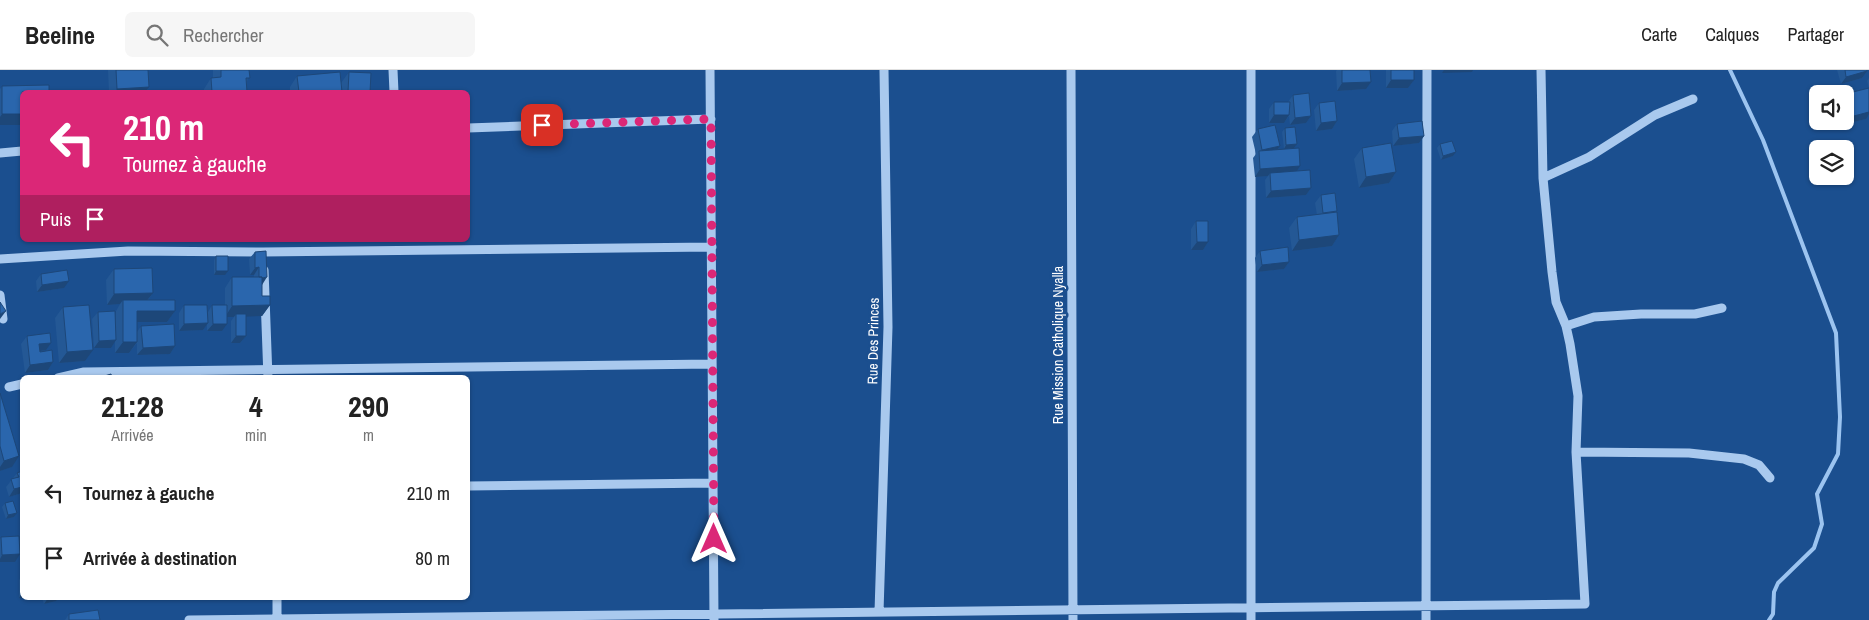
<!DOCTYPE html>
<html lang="fr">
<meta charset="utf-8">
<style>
body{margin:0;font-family:"Archivo Narrow",sans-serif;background:#f6f6f6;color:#222;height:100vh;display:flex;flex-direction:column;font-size:19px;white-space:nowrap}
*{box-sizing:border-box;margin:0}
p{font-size:16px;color:#767676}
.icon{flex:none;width:28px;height:28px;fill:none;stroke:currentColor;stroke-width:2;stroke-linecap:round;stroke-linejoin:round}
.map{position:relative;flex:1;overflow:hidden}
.drawer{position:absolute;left:20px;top:305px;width:450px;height:225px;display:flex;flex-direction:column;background:#fff;border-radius:8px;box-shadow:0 1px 4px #0004}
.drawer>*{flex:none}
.hud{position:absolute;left:20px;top:20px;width:450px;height:152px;border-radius:8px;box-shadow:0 1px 4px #0004;background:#db2777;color:#fff;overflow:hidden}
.fabs{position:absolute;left:1809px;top:15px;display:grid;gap:10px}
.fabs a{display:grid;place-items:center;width:45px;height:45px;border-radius:8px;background:#fff;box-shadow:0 1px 4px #0004;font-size:25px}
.pin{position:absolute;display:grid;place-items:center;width:42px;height:42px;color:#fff;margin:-21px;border-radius:10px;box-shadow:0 2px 8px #0006}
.me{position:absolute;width:55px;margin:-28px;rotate:0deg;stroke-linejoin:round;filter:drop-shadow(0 0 4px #0008)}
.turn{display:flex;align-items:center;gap:18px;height:105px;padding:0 20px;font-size:22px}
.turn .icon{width:65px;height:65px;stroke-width:2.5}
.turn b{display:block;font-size:35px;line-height:42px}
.then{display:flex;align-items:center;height:48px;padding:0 20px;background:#0003;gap:10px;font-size:19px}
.eta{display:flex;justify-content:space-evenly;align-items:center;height:85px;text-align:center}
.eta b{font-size:30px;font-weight:800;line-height:35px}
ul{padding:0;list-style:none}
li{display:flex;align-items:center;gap:15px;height:65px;padding:0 20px}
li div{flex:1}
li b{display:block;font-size:19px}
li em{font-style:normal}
header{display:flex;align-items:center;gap:30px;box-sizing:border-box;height:70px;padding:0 25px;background:#fff;border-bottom:1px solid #e0e0e0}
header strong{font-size:24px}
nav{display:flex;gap:28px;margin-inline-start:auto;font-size:18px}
.search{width:350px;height:45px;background:#f6f6f6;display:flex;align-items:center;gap:12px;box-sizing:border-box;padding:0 18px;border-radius:8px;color:#767676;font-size:19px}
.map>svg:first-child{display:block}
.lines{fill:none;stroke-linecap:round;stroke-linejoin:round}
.stream{stroke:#9cc4f0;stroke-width:4}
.minor{stroke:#a9c9ee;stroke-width:9}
.wall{fill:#245895}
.shaded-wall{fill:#1d4779}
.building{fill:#2a66ad;stroke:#1d4779}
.route{stroke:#db2777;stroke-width:9;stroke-dasharray:0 16.2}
.labels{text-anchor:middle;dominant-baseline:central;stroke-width:5;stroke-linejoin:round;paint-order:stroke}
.street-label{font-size:14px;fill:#fff;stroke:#1b4f8f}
</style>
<header>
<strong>Beeline</strong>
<div class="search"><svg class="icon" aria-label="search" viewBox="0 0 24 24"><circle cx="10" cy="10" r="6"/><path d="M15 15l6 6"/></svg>Rechercher</div>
<nav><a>Carte</a><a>Calques</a><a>Partager</a></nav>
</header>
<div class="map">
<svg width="1869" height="550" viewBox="0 0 1869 550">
<rect width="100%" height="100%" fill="#1b4f8f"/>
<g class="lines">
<path class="stream" d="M1730,0L1763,70L1836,263L1840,347L1838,384L1817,424L1822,454L1814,478L1778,513L1774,522L1773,544L1769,550"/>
<path class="minor" d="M393,0L394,22
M710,0L714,550
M1071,0L1073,550
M1251,0V550
M468,58L711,49
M0,83L22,81
M1543,108L1589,87L1655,45L1693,29
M0,189L128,181L263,182L712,177
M264,200L268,308
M0,225L3,249
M1566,256L1594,247L1641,244H1695L1722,238
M58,308L84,302L712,294
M9,317L22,314
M1576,382L1689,383L1744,389L1759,395L1770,408
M468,416L713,413
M277,528V549
M879,542L888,257L884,0
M189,550L1585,534L1576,382L1578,326L1570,274L1566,256L1556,232L1552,202L1543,108L1541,0
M1426,550L1427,0"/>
</g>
<path class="wall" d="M108,0H148L145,22H109Z
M213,0H249L247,12V22H204V19L211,8H213Z
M1337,0H1370L1366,19L1337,21L1336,1Z
M1386,0H1414V10L1408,18H1386Z
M1837,0H1867L1862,8L1841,14Z
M349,2L370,22H290V17L297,6L341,13Z
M1869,8V18L1867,11Z
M2,16L22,22V55H0V19Z
M1845,24L1866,49L1845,54L1844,51H1845Z
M1293,25L1311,46L1306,53L1290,55L1289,46L1284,53H1269V39L1274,32H1288Z
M1319,33L1337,51L1332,59L1316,61L1314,40Z
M1397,54L1424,66L1419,73L1393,76L1392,61Z
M1285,58L1297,74L1294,78L1284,79L1282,62Z
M1258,59L1280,76L1277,80L1311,118L1306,125L1266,128L1265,110L1268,106L1255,107L1253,88L1256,84L1252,67Z
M1440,74L1456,82L1453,86L1441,90L1437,78Z
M1362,78L1396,102L1389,113L1359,118L1354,89Z
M1321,125L1337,141L1336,142L1339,165L1332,176L1292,181L1289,158L1297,147L1317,145L1315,133Z
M1196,151L1208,172L1203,180H1191V159Z
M266,181L262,215V226L270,235L262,246H246V266L240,273H231V251L234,247H227L222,261H207V254L203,260L179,261V243L184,235L208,242L212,235H225V218L232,207H254V205H250L249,189L255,182Z
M1260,181L1289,192L1284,199L1257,202L1255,188Z
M216,186L225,205H214V190Z
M114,199L153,223L148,230L175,241L167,252H137V262L141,256L175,276L170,284L137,285V273L129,283H115V271L111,278H94L92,249L98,242L115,256L116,241L120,234L107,235L106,210Z
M41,204L64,218L37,222L36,211Z
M63,237L85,291L59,293L55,248Z
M27,266L46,280L40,281V282L53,292L48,300L25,303L21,274Z
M0,323L12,397L0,401Z
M22,399V423L9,427L6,417L17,403L21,402Z
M5,433L17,443L14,447L6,449L2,437Z
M1,467L15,492H0V469Z
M22,505V528H34L33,529L19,528V510Z
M42,528H59L56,531L44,534Z
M69,544L100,550H65Z"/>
<path class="shaded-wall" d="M1444,0H1473L1472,2L1442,3Z
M1867,1L1862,8L1841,14L1846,7Z
M1391,10H1414L1408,18H1386Z
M1371,12L1366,19L1337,21L1342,13Z
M149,17L145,22H114L117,19Z
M1869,42V44L1866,49L1845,54L1850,47Z
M2,44H22V55H0V47Z
M1274,45H1289L1284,53H1269Z
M1311,46L1306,53L1290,55L1295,48Z
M1337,51L1332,59L1316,61L1321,53Z
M1424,66L1419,73L1393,76L1399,68Z
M1297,74L1294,78L1284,79L1286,75Z
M1280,76L1275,83L1259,84L1262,80Z
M1456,82L1453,86L1441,90L1443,86Z
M1300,96L1295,104L1270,103L1268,106L1255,107L1260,99Z
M1396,102L1389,113L1359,118L1366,107Z
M1311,118L1306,125L1266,128L1271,121Z
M1339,165L1332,176L1292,181L1299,170Z
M114,170H136L113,171Z
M1197,172H1208L1203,180H1191Z
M1289,192L1284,199L1257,202L1262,195Z
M259,197L254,205H250L255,198Z
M216,201H228L225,205H214Z
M267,207L262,215L260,208Z
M69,211L64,218L37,222L42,215Z
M153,223L145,233L123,230L120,234L107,235L114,224Z
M270,235L262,246L236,247V244L234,247H225L232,236Z
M6,241L0,249V244Z
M137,241H175L167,252H129Z
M208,253L203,260L179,261L184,254Z
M213,254H227L222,261H207Z
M236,266H246L240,273H231Z
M116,270L111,278H94L99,271Z
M123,272H137L129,283H115Z
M51,273L46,280L34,282L39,274Z
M175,276L170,284L137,285L143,278Z
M93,280L85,291L59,293L67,282Z
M53,292L48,300L25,303L30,295Z
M19,386L12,397L0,401V397L4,391Z
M22,417V423L9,427L14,419Z
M17,443L14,447L6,449L8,445Z
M20,484L15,492H0V489L2,485Z
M22,523V528H34L33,529L19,528Z
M48,528H59L56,531L44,534Z"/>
<path class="building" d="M116,0H148L149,17L117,19Z
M221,0H249L250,8H246L247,22H212L211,8L221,7Z
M1342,0H1370L1371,12L1342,13Z
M1391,0H1414V10H1391Z
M1845,0H1867V1L1846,7Z
M340,2L342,22H299L297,6Z
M349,2L371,3L370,22H348Z
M49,15V22H22V44H2V16Z
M1869,18V42L1850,47L1845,28V24Z
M1309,23L1311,46L1295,48L1293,25Z
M1335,31L1337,51L1321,53L1319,33Z
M1274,32H1290L1289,45H1274Z
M1422,51L1424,66L1399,68L1397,54Z
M1275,55L1280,76L1262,80L1258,59Z
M1295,57L1297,74L1286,75L1285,58Z
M1452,71L1456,82L1443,86L1440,74Z
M1391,73L1396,102L1366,107L1362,78Z
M1299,78L1300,96L1260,99L1259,81Z
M1310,100L1311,118L1271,121L1270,103Z
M1335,123L1337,141L1323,143L1321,125Z
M1337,142L1339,165L1299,170L1297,147Z
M1196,151H1208V172H1197Z
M1288,177L1289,192L1262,195L1260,181Z
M266,181L267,207L262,208V207H259V197L255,198V182Z
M216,186H228V201H216Z
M152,198L153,223L114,224V199Z
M67,200L69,211L42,215L41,204Z
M232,207H262V226H270V235L232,236Z
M123,230H175V241H137V272H123Z
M0,232L6,241L0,244Z
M89,235L93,280L67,282L63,237Z
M184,235H207L208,253L184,254Z
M212,235H227V254H213Z
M115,241L116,270L99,271L98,242Z
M236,244H246V266H236Z
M174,254L175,276L143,278L141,256Z
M50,263L51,273L39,274L40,282L52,280L53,292L30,295L27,266Z
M111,304L112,308H98Z
M0,323L19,386L4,391L0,376Z
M22,401V417L14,419L11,409L19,407L17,403Z
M13,431L17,443L8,445L5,433Z
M19,466L20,484L2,485L1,467Z
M98,540L100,550H69V544Z"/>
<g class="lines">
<path class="route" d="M542,55L711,49L714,469"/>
</g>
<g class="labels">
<g class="street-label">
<text transform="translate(873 271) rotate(-89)">Rue Des Princes</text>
<text transform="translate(1058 275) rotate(-90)">Rue Mission Catholique Nyalla</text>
</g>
</g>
</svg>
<div class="fabs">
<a><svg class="icon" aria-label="sound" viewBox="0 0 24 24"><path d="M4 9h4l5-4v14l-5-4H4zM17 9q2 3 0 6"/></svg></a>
<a><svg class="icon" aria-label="layers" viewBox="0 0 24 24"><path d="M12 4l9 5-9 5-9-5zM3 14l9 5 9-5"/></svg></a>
</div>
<div class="pin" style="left:542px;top:55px;background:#d93025"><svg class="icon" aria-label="arrive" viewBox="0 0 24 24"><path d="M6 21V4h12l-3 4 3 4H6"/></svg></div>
<svg class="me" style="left:714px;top:469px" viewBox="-20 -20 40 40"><path d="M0-17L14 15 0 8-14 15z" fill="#db2777" stroke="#fff" stroke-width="4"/></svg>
<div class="hud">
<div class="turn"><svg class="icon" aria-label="left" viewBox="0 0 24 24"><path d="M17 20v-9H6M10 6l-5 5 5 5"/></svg><div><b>210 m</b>Tournez à gauche</div></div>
<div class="then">Puis<svg class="icon" aria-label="arrive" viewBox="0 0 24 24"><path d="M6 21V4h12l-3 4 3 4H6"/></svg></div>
</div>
<section class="drawer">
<div class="eta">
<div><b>21:28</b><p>Arrivée</p></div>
<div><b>4</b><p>min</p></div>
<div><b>290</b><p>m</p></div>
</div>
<ul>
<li><svg class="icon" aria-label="left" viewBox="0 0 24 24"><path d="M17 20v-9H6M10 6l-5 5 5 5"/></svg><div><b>Tournez à gauche</b></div><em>210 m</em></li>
<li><svg class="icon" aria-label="arrive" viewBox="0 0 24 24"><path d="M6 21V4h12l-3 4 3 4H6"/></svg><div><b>Arrivée à destination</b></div><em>80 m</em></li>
</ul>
</section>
</div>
